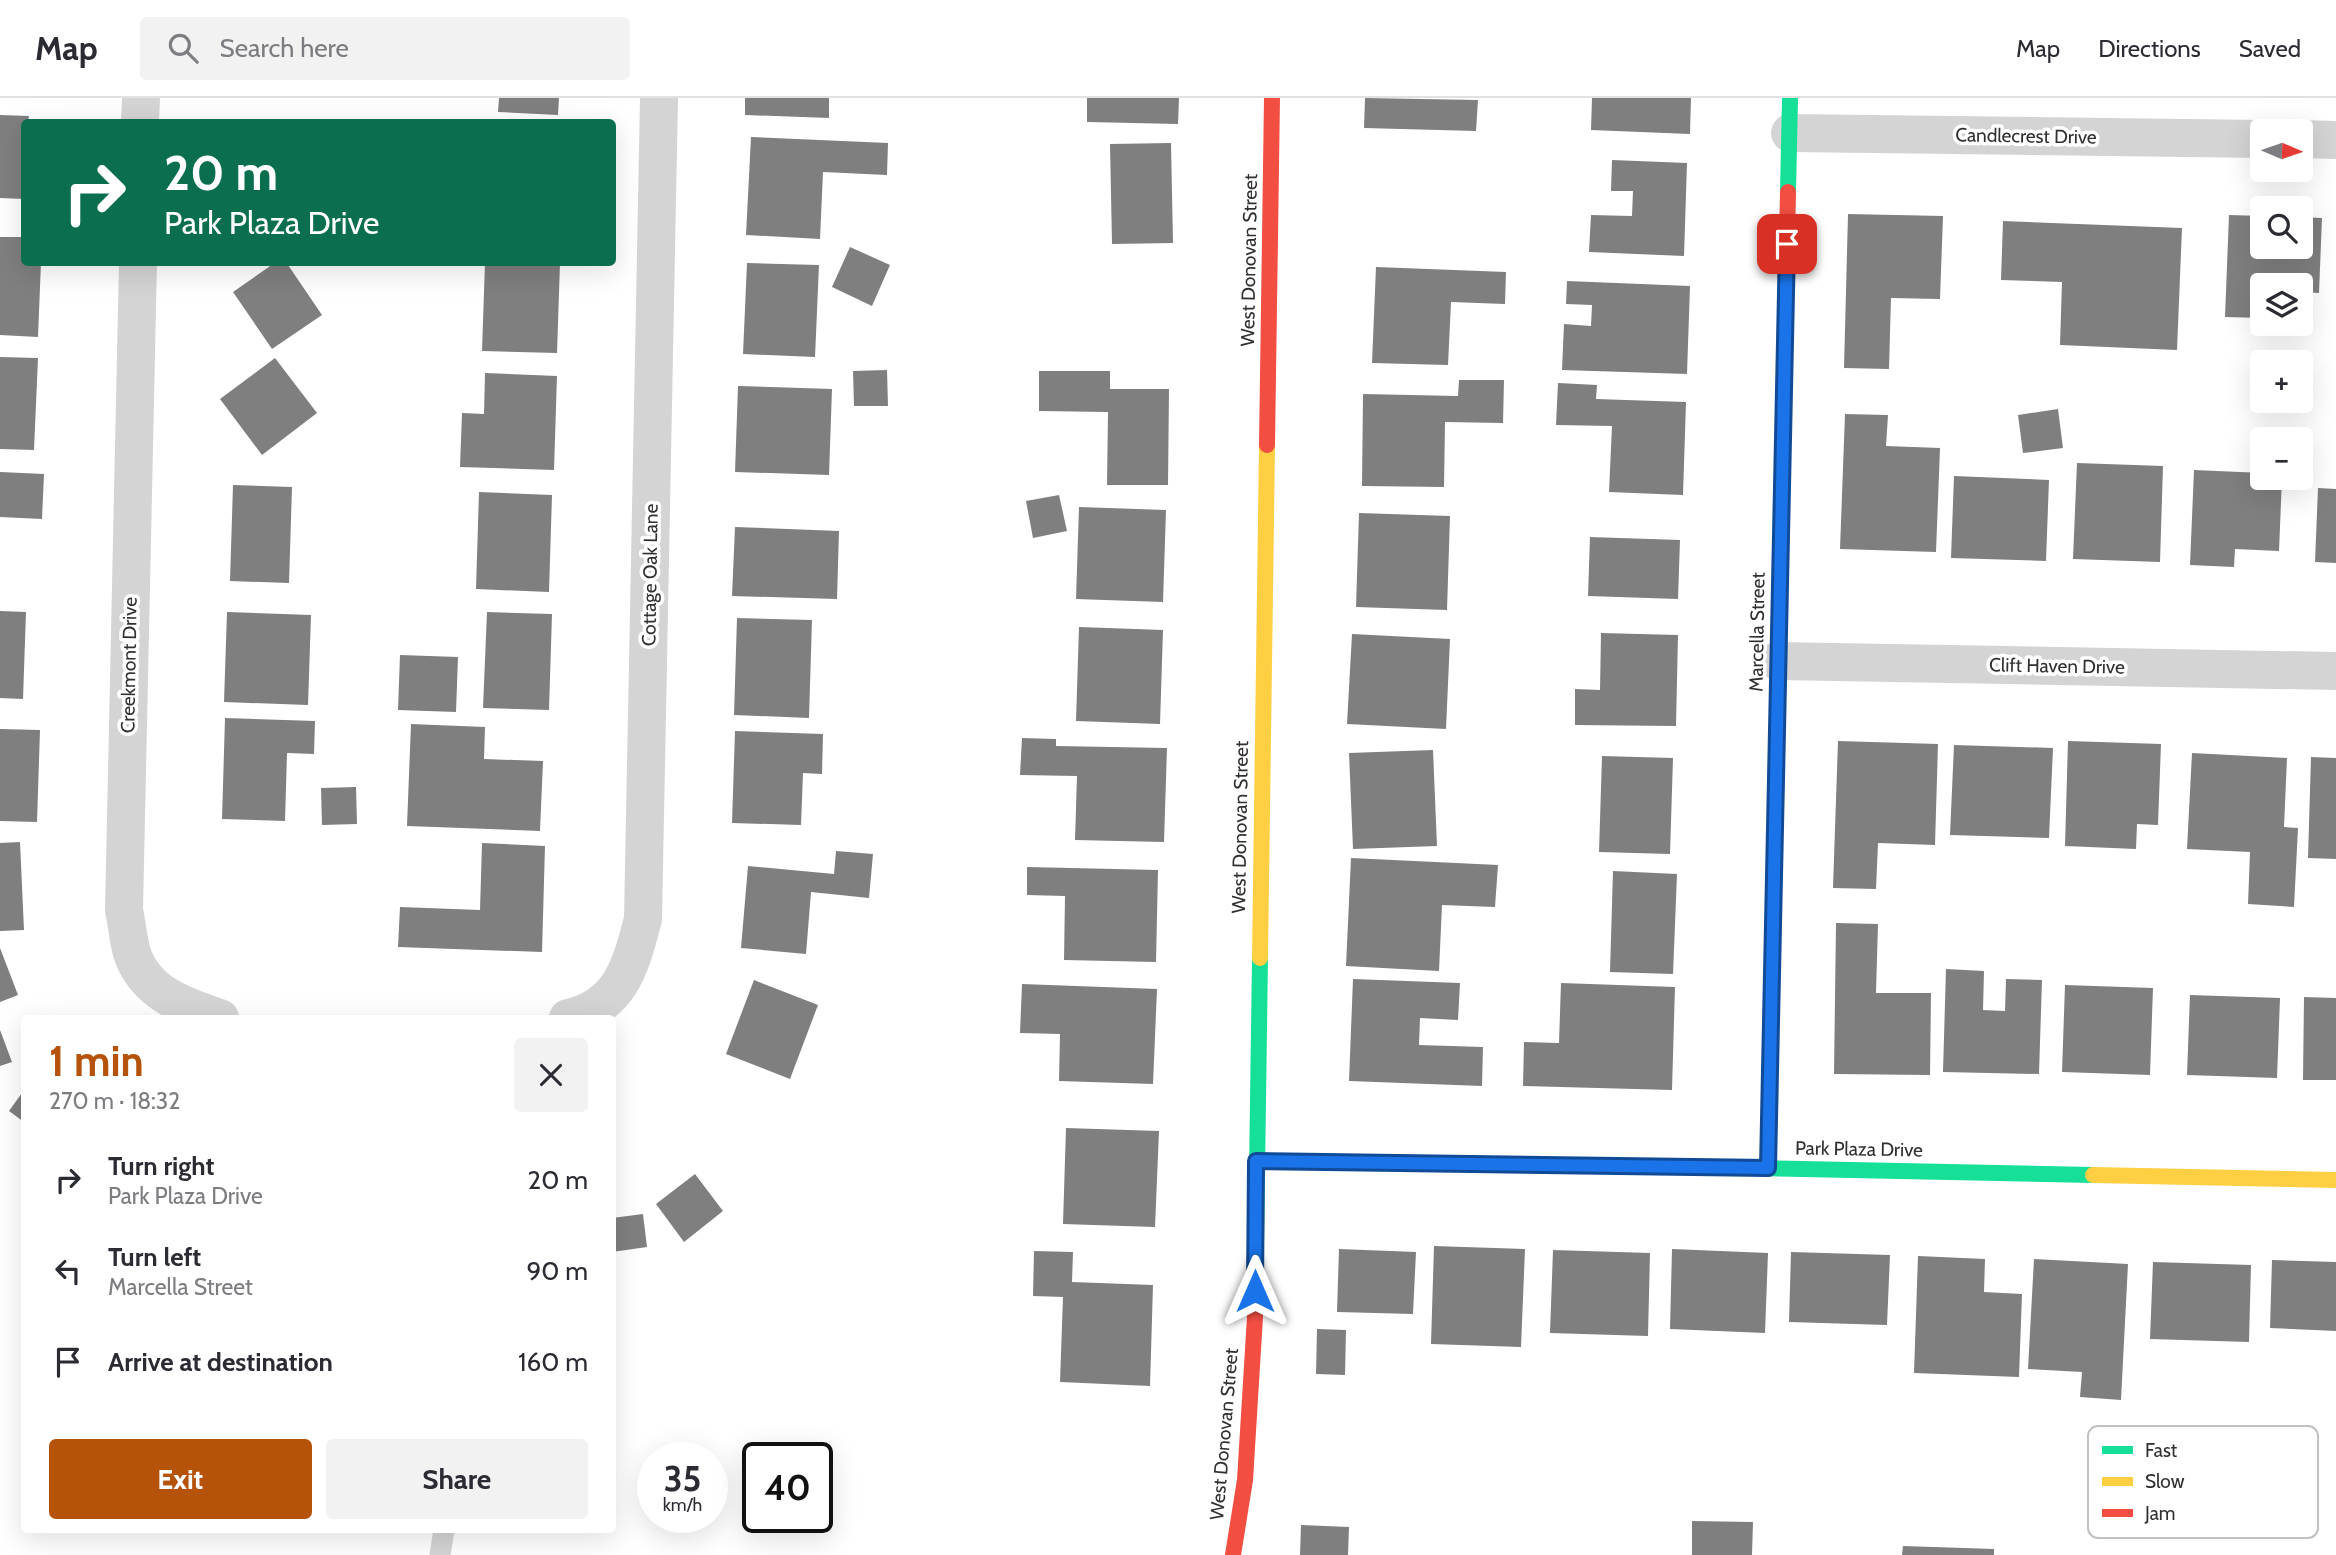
<!DOCTYPE html>
<meta charset="utf-8">
<style>
body{margin:0;font-family:Cabin,sans-serif;background:#f2f2f3;color:#2b2b33;height:100vh;display:flex;flex-direction:column;font-size:26px;white-space:nowrap}
*{box-sizing:border-box;margin:0}
p{font-size:23px;color:#7c7c81}
.icon{flex:none;width:38px;height:38px;fill:none;stroke:currentColor;stroke-width:2;stroke-linecap:round;stroke-linejoin:round}
.map{position:relative;flex:1;overflow:hidden}
.drawer{position:absolute;left:21px;top:917px;width:595px;height:518px;display:flex;flex-direction:column;background:#fff;border-radius:7px;box-shadow:0 7px 28px #0002}
.drawer>*{flex:none}
.top-card{position:absolute;left:21px;top:21px;width:595px;height:147px;border-radius:7px;box-shadow:0 7px 28px #0002;background:#0b6e4f;color:#fff;overflow:hidden}
.needle{width:46px;rotate:92deg}
.controls{position:absolute;left:2250px;top:21px;display:grid;gap:14px}
.controls a{display:grid;place-items:center;width:63px;height:63px;border-radius:7px;background:#fff;box-shadow:0 7px 28px #0002;font-size:35px}
.speed{position:absolute;left:637px;top:1344px;display:flex;gap:14px;font-size:35px;font-weight:700;text-align:center}
.speed>*{display:grid;place-content:center;width:91px;height:91px;border-radius:50%;background:#fff;box-shadow:0 7px 28px #0002;line-height:1}
.speed small{font-size:18px;font-weight:400}
.speed .limit{border:4px solid #111;border-radius:10px;background:#fff;color:#111}
.pin{position:absolute;display:grid;place-items:center;width:60px;height:60px;color:#fff;margin:-30px;border-radius:14px;box-shadow:0 4px 10px #0006}
.me{position:absolute;width:77px;margin:-38px;rotate:0deg;stroke-linejoin:round;filter:drop-shadow(0 0 5px #0008)}
.turn{display:flex;align-items:center;gap:24px;height:147px;padding:0 28px;font-size:32px}
.turn .icon{width:91px;height:91px;stroke-width:2.5}
.turn b{display:block;font-size:49px;line-height:60px}
.round{display:grid;place-items:center;flex:none;width:74px;height:74px;border-radius:7px;background:#f2f2f3}
.head{display:flex;align-items:center;justify-content:space-between;height:119px;padding:0 28px}
h1{font-size:42px;font-weight:700;line-height:52px;color:#b45309}
.primary-button{display:flex;gap:14px;margin-top:auto;padding:14px 28px}
.primary-button a{flex:1;height:80px;border-radius:7px;background:#b45309;color:#fff;font-size:28px;font-weight:700;line-height:80px;text-align:center}
.primary-button a+a{background:#f2f2f3;color:#2b2b33}
ul{padding:0;list-style:none}
li{display:flex;align-items:center;gap:21px;height:91px;padding:0 28px}
li div{flex:1}
li b{display:block;font-size:26px}
li em{font-style:normal}
header{display:flex;align-items:center;gap:42px;box-sizing:border-box;height:98px;padding:0 35px;background:#fff;border-bottom:2px solid #e1e1e2}
header strong{font-size:33px}
nav{display:flex;gap:38px;margin-inline-start:auto;font-size:24px}
.search{width:490px;height:63px;background:#f2f2f3;display:flex;align-items:center;gap:18px;box-sizing:border-box;padding:0 24px;border-radius:7px;color:#7c7c81;font-size:26px}
.map>svg:first-child{display:block}
.building{fill:#7f7f7f}
.lines{fill:none;stroke-linecap:round;stroke-linejoin:round}
.lane{stroke:#d4d4d4;stroke-width:21}
.street{stroke:#d4d4d4;stroke-width:38}
.fast{stroke:#16e098;stroke-width:16}
.slow{stroke:#ffcf43;stroke-width:16}
.jam{stroke:#f24e42;stroke-width:16}
.route-casing{stroke:#114b97;stroke-width:18}
.route{stroke:#1a73e8;stroke-width:12}
.labels{text-anchor:middle;dominant-baseline:central;stroke-width:7;stroke-linejoin:round;paint-order:stroke}
.street-label{font-size:19px;fill:#303030;stroke:#fff}
.key{fill:#fff;stroke:#c1c1c1;stroke-width:2}
.key-label{font-size:19px;fill:#303030}
</style>
<header>
<strong>Map</strong>
<div class="search"><svg class="icon" aria-label="search" viewBox="0 0 24 24"><circle cx="10" cy="10" r="6"/><path d="M15 15l6 6"/></svg>Search here</div>
<nav><a>Map</a><a>Directions</a><a>Saved</a></nav>
</header>
<div class="map">
<svg width="2336" height="1457" viewBox="0 0 2336 1457">
<rect width="100%" height="100%" fill="#fff"/>
<path class="building" d="M499,0H559L558,17L498,14Z
M745,0H829V20L745,17Z
M1087,0H1179L1178,26L1087,24Z
M1365,0L1478,2L1476,33L1364,30Z
M1592,0H1691L1690,36L1591,32Z
M0,17L29,18L28,24H24V101L0,100Z
M751,39L888,45L887,77L823,74L820,141L746,137Z
M1171,45L1173,145L1112,146L1110,46Z
M1612,62L1687,65L1684,158L1589,154L1591,117L1632,118L1633,93H1611Z
M1848,116L1943,118L1940,201L1891,200L1889,271L1844,270Z
M2229,117L2263,118V149H2301V119L2322,120L2319,195L2301,194V187H2263V220L2225,219Z
M2003,123L2182,130L2177,252L2060,247L2062,184L2001,182Z
M0,139H24V164H41L38,239L0,237Z
M850,149L890,167L872,208L832,189Z
M276,164H286L322,217L272,251L233,194Z
M485,164L560,165L557,255L482,253Z
M747,165L819,167L815,259L743,256Z
M1376,169L1506,174L1505,206L1451,204L1448,267L1372,265Z
M1567,183L1690,188L1687,276L1562,272L1564,226L1591,228L1592,207L1566,206Z
M0,259L38,260L34,352L0,351Z
M275,260L317,315L262,357L220,301Z
M887,272L888,308H854L853,273Z
M1039,273H1110V291H1169L1168,387H1107L1108,314L1039,313Z
M485,275L557,278L554,372L460,369L462,315L484,316Z
M1459,282H1504L1503,325L1445,324L1444,389L1362,388L1363,296L1458,298Z
M1558,285L1597,287L1596,301L1686,304L1683,397L1609,394L1612,328L1556,327Z
M738,288L832,291L829,377L735,374Z
M2058,311L2063,350L2023,355L2018,317Z
M1845,316L1888,317L1886,348L1940,350L1936,454L1840,451Z
M2077,365L2163,368L2160,464L2073,461Z
M2194,372L2263,375V380H2282L2279,453L2235,451L2234,469L2190,467Z
M0,374L44,376L42,421L0,419Z
M1954,378L2049,382L2046,463L1951,460Z
M233,387L292,389L289,485L230,483Z
M2318,390L2336,391V465L2315,464Z
M479,394L552,397L549,494L476,491Z
M1059,397L1067,433L1033,440L1026,403Z
M1079,409L1166,412L1163,504L1076,501Z
M1359,415L1450,418L1447,512L1356,509Z
M735,429L839,433L837,501L732,498Z
M1590,439L1680,442L1678,501L1588,498Z
M0,513L26,514L23,601L0,600Z
M227,514L311,517L308,607L224,604Z
M487,514L552,516L549,612L483,610Z
M737,520L812,522L809,620L734,617Z
M1079,529L1163,532L1160,626L1076,623Z
M1601,535L1678,537L1676,628L1575,627V591L1600,592Z
M1352,536L1450,541L1446,631L1347,626Z
M400,557L458,559L456,614L398,612Z
M225,620L315,623L314,656L287,655L285,723L222,721Z
M411,626L485,629L484,661L543,663L540,733L407,728Z
M0,631L40,632L37,724L0,723Z
M735,633L823,636L822,676L803,675L801,727L732,725Z
M1022,640L1056,641V648L1167,650L1164,744L1075,742L1077,678L1020,677Z
M1838,643L1938,646L1935,747L1878,745L1876,791L1833,790Z
M2068,643L2161,646L2158,727L2137,726L2136,751L2065,748Z
M1954,647L2053,650L2049,740L1950,737Z
M1433,652L1437,748L1353,751L1349,655Z
M2192,655L2287,660L2284,729L2298,730L2294,809L2248,806L2250,754L2187,751Z
M1602,658L1673,660L1670,756L1599,754Z
M2311,659L2336,660V761L2308,760Z
M356,689L357,726L322,727L321,690Z
M20,744L24,832L0,833V745Z
M482,745L545,748L542,854L398,849L400,809L480,812Z
M836,753L873,756L869,800L811,794L806,856L741,850L748,768L834,776Z
M1351,760L1498,767L1495,809L1442,807L1439,873L1346,868Z
M1027,769L1158,772L1156,864L1064,862L1065,798L1027,797Z
M1613,773L1677,776L1673,876L1610,874Z
M1836,825L1878,826L1876,895H1931L1930,977L1834,976Z
M0,850L18,897L0,904Z
M1946,871L1984,873L1983,912L2005,913L2006,881L2042,882L2039,976L1943,974Z
M1353,881L1460,885L1458,922L1420,920L1419,947L1483,949L1482,988L1349,983Z
M754,882L818,907L790,981L726,956Z
M1561,885L1675,889L1672,992L1523,988L1524,944L1559,945Z
M1022,886L1157,891L1153,986L1059,983L1060,936L1020,935Z
M2065,887L2153,890L2150,977L2062,974Z
M2190,897L2280,900L2277,980L2187,977Z
M2304,899L2336,900V982H2303Z
M0,932L12,964L0,968Z
M24,992V1024L9,1013Z
M1066,1030L1159,1033L1155,1129L1063,1126Z
M695,1076L723,1113L684,1144L656,1106Z
M643,1116L647,1149L612,1154V1120Z
M1434,1148L1525,1151L1521,1249L1431,1246Z
M1339,1151L1416,1154L1413,1216L1337,1214Z
M1672,1151L1768,1155L1765,1235L1670,1231Z
M1553,1152L1650,1155L1648,1238L1550,1235Z
M1034,1153L1073,1154L1072,1184L1153,1187L1150,1288L1060,1284L1063,1199L1033,1198Z
M1791,1154L1890,1157L1887,1227L1789,1224Z
M1918,1158L1985,1161L1984,1194L2022,1196L2019,1279L1914,1275Z
M2034,1161L2128,1166L2121,1302L2080,1299L2082,1274L2028,1271Z
M2272,1162L2336,1164V1233L2270,1230Z
M2153,1164L2251,1167L2249,1244L2150,1241Z
M1317,1231L1346,1232L1345,1277L1316,1276Z
M1692,1423L1753,1424L1752,1457H1692Z
M1301,1427L1349,1429L1348,1457H1300Z
M1903,1448L1994,1451V1457H1902Z"/>
<g class="lines">
<path class="lane" d="M440,1457L444,1432"/>
<path class="street" d="M140,24L141,0
M1790,35L2263,41
M2301,41L2336,42
M138,164L124,812C127,826 128,841 132,855C145,895 183,908 220,920
M1777,563L2336,573
M568,920C621,909 631,867 643,821L659,0"/>
<path class="fast" d="M1788,94L1790,0
M1706,1069L2093,1077
M1256,1146L1260,860"/>
<path class="slow" d="M1260,860L1267,347
M1256,1063L1706,1069
M1768,1070L1778,578
M2093,1077L2336,1082"/>
<path class="jam" d="M1267,347L1272,0
M1778,578L1788,94
M1233,1457L1245,1382L1255,1219L1256,1146"/>
</g>
<g class="lines">
<defs>
<path id="route" d="M1255,1193L1256,1063L1768,1070L1787,146"/>
</defs>
<use href="#route" class="route-casing"/>
<use href="#route" class="route"/>
</g>
<g class="labels">
<g class="street-label">
<text transform="translate(2026 38) rotate(1)">Candlecrest Drive</text>
<text transform="translate(1249 162) rotate(-89)">West Donovan Street</text>
<text transform="translate(650 477) rotate(-89)">Cottage Oak Lane</text>
<text transform="translate(1757 534) rotate(-89)">Marcella Street</text>
<text transform="translate(129 567) rotate(-89)">Creekmont Drive</text>
<text transform="translate(2057 568) rotate(1)">Clift Haven Drive</text>
<text transform="translate(1240 729) rotate(-89)">West Donovan Street</text>
<text transform="translate(1859 1051) rotate(1)">Park Plaza Drive</text>
<text transform="translate(1224 1336) rotate(-85)">West Donovan Street</text>
</g>
</g>
<rect x="2088" y="1328" width="230" height="112" rx="10" class="key"/>
<rect x="2102" y="1348" width="31" height="8" fill="#16e098"/>
<rect x="2102" y="1379" width="31" height="9" fill="#ffcf43"/>
<rect x="2102" y="1411" width="31" height="8" fill="#f24e42"/>
<g class="key-label">
<text x="2145" y="1359">Fast</text>
<text x="2145" y="1390">Slow</text>
<text x="2145" y="1422">Jam</text>
</g>
</svg>
<div class="controls">
<a><svg class="needle" viewBox="-14 -14 28 28"><path d="M0-13l5 13h-10z" fill="#e53935"/><path d="M0 13l5-13h-10z" fill="#7c7c81"/></svg></a>
<a><svg class="icon" aria-label="search" viewBox="0 0 24 24"><circle cx="10" cy="10" r="6"/><path d="M15 15l6 6"/></svg></a>
<a><svg class="icon" aria-label="layers" viewBox="0 0 24 24"><path d="M12 4l9 5-9 5-9-5zM3 14l9 5 9-5"/></svg></a>
<a>+</a>
<a>−</a>
</div>
<div class="speed"><div>35<small>km/h</small></div><div class="limit">40</div></div>
<div class="pin" style="left:1787px;top:146px;background:#d93025"><svg class="icon" aria-label="arrive" viewBox="0 0 24 24"><path d="M6 21V4h12l-3 4 3 4H6"/></svg></div>
<svg class="me" style="left:1255px;top:1193px" viewBox="-20 -20 40 40"><path d="M0-17L14 15 0 8-14 15z" fill="#1a73e8" stroke="#fff" stroke-width="4"/></svg>
<div class="top-card">
<div class="turn"><svg class="icon" aria-label="right" viewBox="0 0 24 24"><path d="M7 20v-9h11M14 6l5 5-5 5"/></svg><div><b>20 m</b>Park Plaza Drive</div></div>
</div>
<section class="drawer">
<div class="head"><div><h1>1 min</h1><p>270 m · 18:32</p></div><a class="round"><svg class="icon" aria-label="close" viewBox="0 0 24 24"><path d="M6 6l12 12M18 6L6 18"/></svg></a></div>
<ul>
<li><svg class="icon" aria-label="right" viewBox="0 0 24 24"><path d="M7 20v-9h11M14 6l5 5-5 5"/></svg><div><b>Turn right</b><p>Park Plaza Drive</p></div><em>20 m</em></li>
<li><svg class="icon" aria-label="left" viewBox="0 0 24 24"><path d="M17 20v-9H6M10 6l-5 5 5 5"/></svg><div><b>Turn left</b><p>Marcella Street</p></div><em>90 m</em></li>
<li><svg class="icon" aria-label="arrive" viewBox="0 0 24 24"><path d="M6 21V4h12l-3 4 3 4H6"/></svg><div><b>Arrive at destination</b></div><em>160 m</em></li>
</ul>
<div class="primary-button"><a>Exit</a><a>Share</a></div>
</section>
</div>
